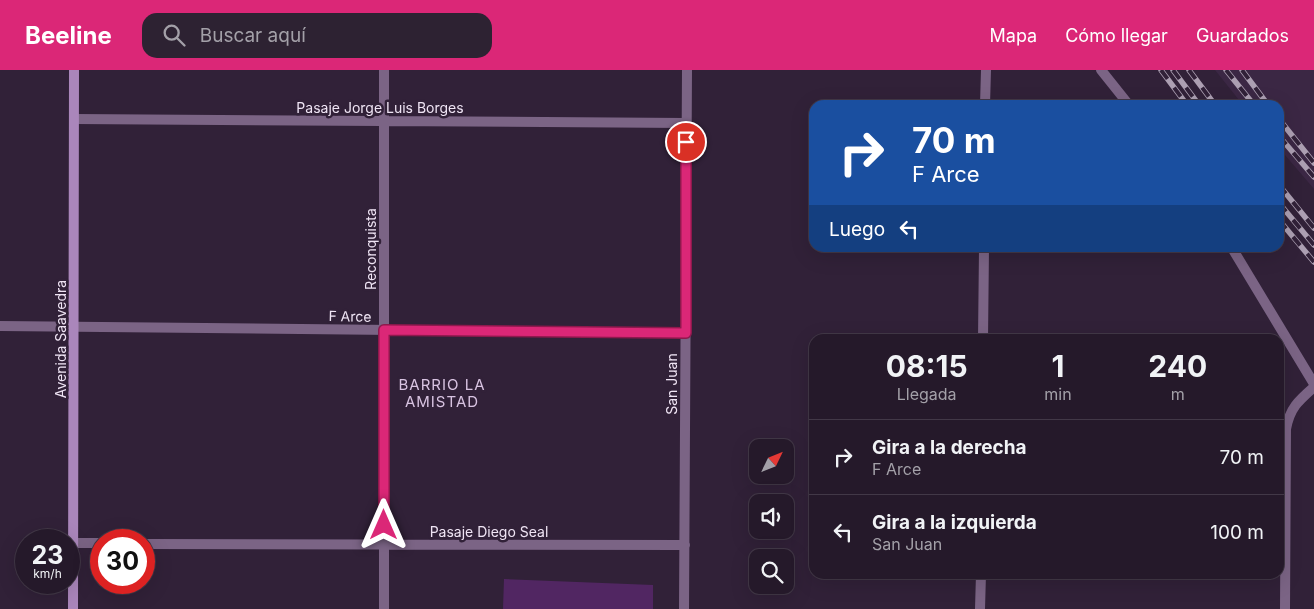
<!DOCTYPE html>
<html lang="es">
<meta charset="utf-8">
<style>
body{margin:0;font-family:Inter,sans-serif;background:#2d2232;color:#f1f3f6;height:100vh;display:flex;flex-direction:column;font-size:19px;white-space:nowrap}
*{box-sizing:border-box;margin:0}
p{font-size:16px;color:#a3a0a8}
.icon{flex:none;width:28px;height:28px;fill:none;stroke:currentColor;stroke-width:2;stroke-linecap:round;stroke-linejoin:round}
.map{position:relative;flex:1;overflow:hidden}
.drawer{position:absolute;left:809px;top:264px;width:475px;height:245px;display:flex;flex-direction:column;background:#25192a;border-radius:15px;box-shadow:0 5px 20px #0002,0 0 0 1px #423847}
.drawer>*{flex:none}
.top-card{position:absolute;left:809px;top:30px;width:475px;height:152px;border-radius:15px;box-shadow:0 5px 20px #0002,0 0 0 1px #423847;background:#1a4fa0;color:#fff;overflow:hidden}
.needle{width:32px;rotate:47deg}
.tools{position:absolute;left:749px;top:369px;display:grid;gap:10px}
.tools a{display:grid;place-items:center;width:45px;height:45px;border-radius:10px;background:#25192a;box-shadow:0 5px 20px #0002,0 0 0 1px #423847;font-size:25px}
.speed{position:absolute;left:15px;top:459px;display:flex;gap:10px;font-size:25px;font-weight:700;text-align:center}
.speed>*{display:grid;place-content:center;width:65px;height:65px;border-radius:50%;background:#25192a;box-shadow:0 5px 20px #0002,0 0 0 1px #423847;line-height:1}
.speed small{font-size:12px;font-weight:400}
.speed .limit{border:8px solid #d22;background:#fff;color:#111}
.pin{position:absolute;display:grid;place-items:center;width:42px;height:42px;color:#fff;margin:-21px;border:2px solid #fff;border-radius:50%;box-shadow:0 1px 5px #0007}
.me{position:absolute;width:55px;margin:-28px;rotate:0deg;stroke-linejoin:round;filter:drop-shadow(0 0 4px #0008)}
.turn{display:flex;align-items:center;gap:18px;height:105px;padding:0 20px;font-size:22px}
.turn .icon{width:65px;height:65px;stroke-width:2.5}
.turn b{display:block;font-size:35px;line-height:42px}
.then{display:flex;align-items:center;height:48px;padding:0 20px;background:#0003;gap:10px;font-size:19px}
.eta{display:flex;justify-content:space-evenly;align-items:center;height:85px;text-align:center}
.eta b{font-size:30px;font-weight:700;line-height:35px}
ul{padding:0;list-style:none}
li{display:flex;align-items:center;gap:15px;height:75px;padding:0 20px;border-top:1px solid #423847}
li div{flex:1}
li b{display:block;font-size:19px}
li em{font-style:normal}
header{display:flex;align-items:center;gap:30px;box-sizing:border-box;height:70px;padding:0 25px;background:#db2777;color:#fff}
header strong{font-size:24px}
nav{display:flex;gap:28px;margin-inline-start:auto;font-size:18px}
.search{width:350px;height:45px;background:#2d2232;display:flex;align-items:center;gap:12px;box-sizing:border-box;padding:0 18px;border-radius:15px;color:#a3a0a8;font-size:19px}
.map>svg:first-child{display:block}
.built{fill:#3b2744}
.green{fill:#512662}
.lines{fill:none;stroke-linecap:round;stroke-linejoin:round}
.street{stroke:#7b6485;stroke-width:10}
.secondary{stroke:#aa86bb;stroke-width:10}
.rail-casing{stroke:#ac9fb2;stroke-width:5.5}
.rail{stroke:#312138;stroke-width:4;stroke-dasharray:11;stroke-linecap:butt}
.route-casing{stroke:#8e194d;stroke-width:12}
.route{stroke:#db2777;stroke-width:9}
.labels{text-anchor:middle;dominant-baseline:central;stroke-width:5;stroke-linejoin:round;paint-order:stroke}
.street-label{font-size:14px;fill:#efe4f4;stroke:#312138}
.neighbourhood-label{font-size:15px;letter-spacing:1px;fill:#d8c3e1;stroke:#312138}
</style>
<header>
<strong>Beeline</strong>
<div class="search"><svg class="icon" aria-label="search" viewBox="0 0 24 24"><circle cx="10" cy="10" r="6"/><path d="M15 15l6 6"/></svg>Buscar aquí</div>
<nav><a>Mapa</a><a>Cómo llegar</a><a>Guardados</a></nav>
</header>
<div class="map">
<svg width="1314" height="539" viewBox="0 0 1314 539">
<rect width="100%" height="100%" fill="#312138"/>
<path class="built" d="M1215,0H1314V119L1279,78V35H1243Z"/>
<path class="green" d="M504,509L653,515V539H503Z"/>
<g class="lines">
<path class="street" d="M1101,0L1129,35
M985,35L986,0
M74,49L686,53
M1232,178L1314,314
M0,256L685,263
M983,269L984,178
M73,473H101
M144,474L685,475
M384,539V0
M684,539L687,0
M980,539L981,504
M1285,539L1286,359C1290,338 1298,331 1314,317"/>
<path class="secondary" d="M73,539L74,0"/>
<defs>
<path id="rail" d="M1161,0L1187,35
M1173,0L1199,35
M1189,0L1215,35
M1226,0L1254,35
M1242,0L1268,35
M1279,49L1314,93
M1279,66L1314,107
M1279,115L1314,158
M1279,133L1314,175
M1279,150L1314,192"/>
</defs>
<use href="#rail" class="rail-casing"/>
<use href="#rail" class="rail"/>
</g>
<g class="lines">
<defs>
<path id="route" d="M384,455V260L686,263V72"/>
</defs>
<use href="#route" class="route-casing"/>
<use href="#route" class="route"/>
</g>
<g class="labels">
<g class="street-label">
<text x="380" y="37">Pasaje Jorge Luis Borges</text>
<text transform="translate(370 179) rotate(-90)">Reconquista</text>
<text transform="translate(350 246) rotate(1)">F Arce</text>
<text transform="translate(60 269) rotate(-90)">Avenida Saavedra</text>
<text transform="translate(671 314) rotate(-90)">San Juan</text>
<text x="489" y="461">Pasaje Diego Seal</text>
</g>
<g class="neighbourhood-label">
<text x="442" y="314">BARRIO LA<tspan x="442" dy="17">AMISTAD</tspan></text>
</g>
</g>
</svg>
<div class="tools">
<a><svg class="needle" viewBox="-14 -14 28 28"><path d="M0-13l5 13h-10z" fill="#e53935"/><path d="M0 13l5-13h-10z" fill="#a3a0a8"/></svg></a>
<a><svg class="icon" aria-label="sound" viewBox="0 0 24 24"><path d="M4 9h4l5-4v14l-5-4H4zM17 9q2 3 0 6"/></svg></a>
<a><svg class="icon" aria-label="search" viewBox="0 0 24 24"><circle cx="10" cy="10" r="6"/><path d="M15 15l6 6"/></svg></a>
</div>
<div class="speed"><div>23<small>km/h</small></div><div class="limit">30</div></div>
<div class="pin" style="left:686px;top:72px;background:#d93025"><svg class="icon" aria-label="arrive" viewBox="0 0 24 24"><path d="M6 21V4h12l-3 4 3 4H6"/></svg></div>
<svg class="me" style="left:384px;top:455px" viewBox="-20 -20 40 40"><path d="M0-17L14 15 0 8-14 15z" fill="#db2777" stroke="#fff" stroke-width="4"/></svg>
<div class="top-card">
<div class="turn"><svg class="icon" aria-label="right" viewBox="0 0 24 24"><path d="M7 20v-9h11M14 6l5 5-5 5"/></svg><div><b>70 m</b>F Arce</div></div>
<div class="then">Luego<svg class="icon" aria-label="left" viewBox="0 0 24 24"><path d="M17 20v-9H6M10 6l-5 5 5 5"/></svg></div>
</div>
<section class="drawer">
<div class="eta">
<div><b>08:15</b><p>Llegada</p></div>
<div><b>1</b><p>min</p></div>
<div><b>240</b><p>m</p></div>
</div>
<ul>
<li><svg class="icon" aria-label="right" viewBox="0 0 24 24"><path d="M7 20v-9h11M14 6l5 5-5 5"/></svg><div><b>Gira a la derecha</b><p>F Arce</p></div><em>70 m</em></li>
<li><svg class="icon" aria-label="left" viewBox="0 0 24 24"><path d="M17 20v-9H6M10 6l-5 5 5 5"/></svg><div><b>Gira a la izquierda</b><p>San Juan</p></div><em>100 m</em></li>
</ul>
</section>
</div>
